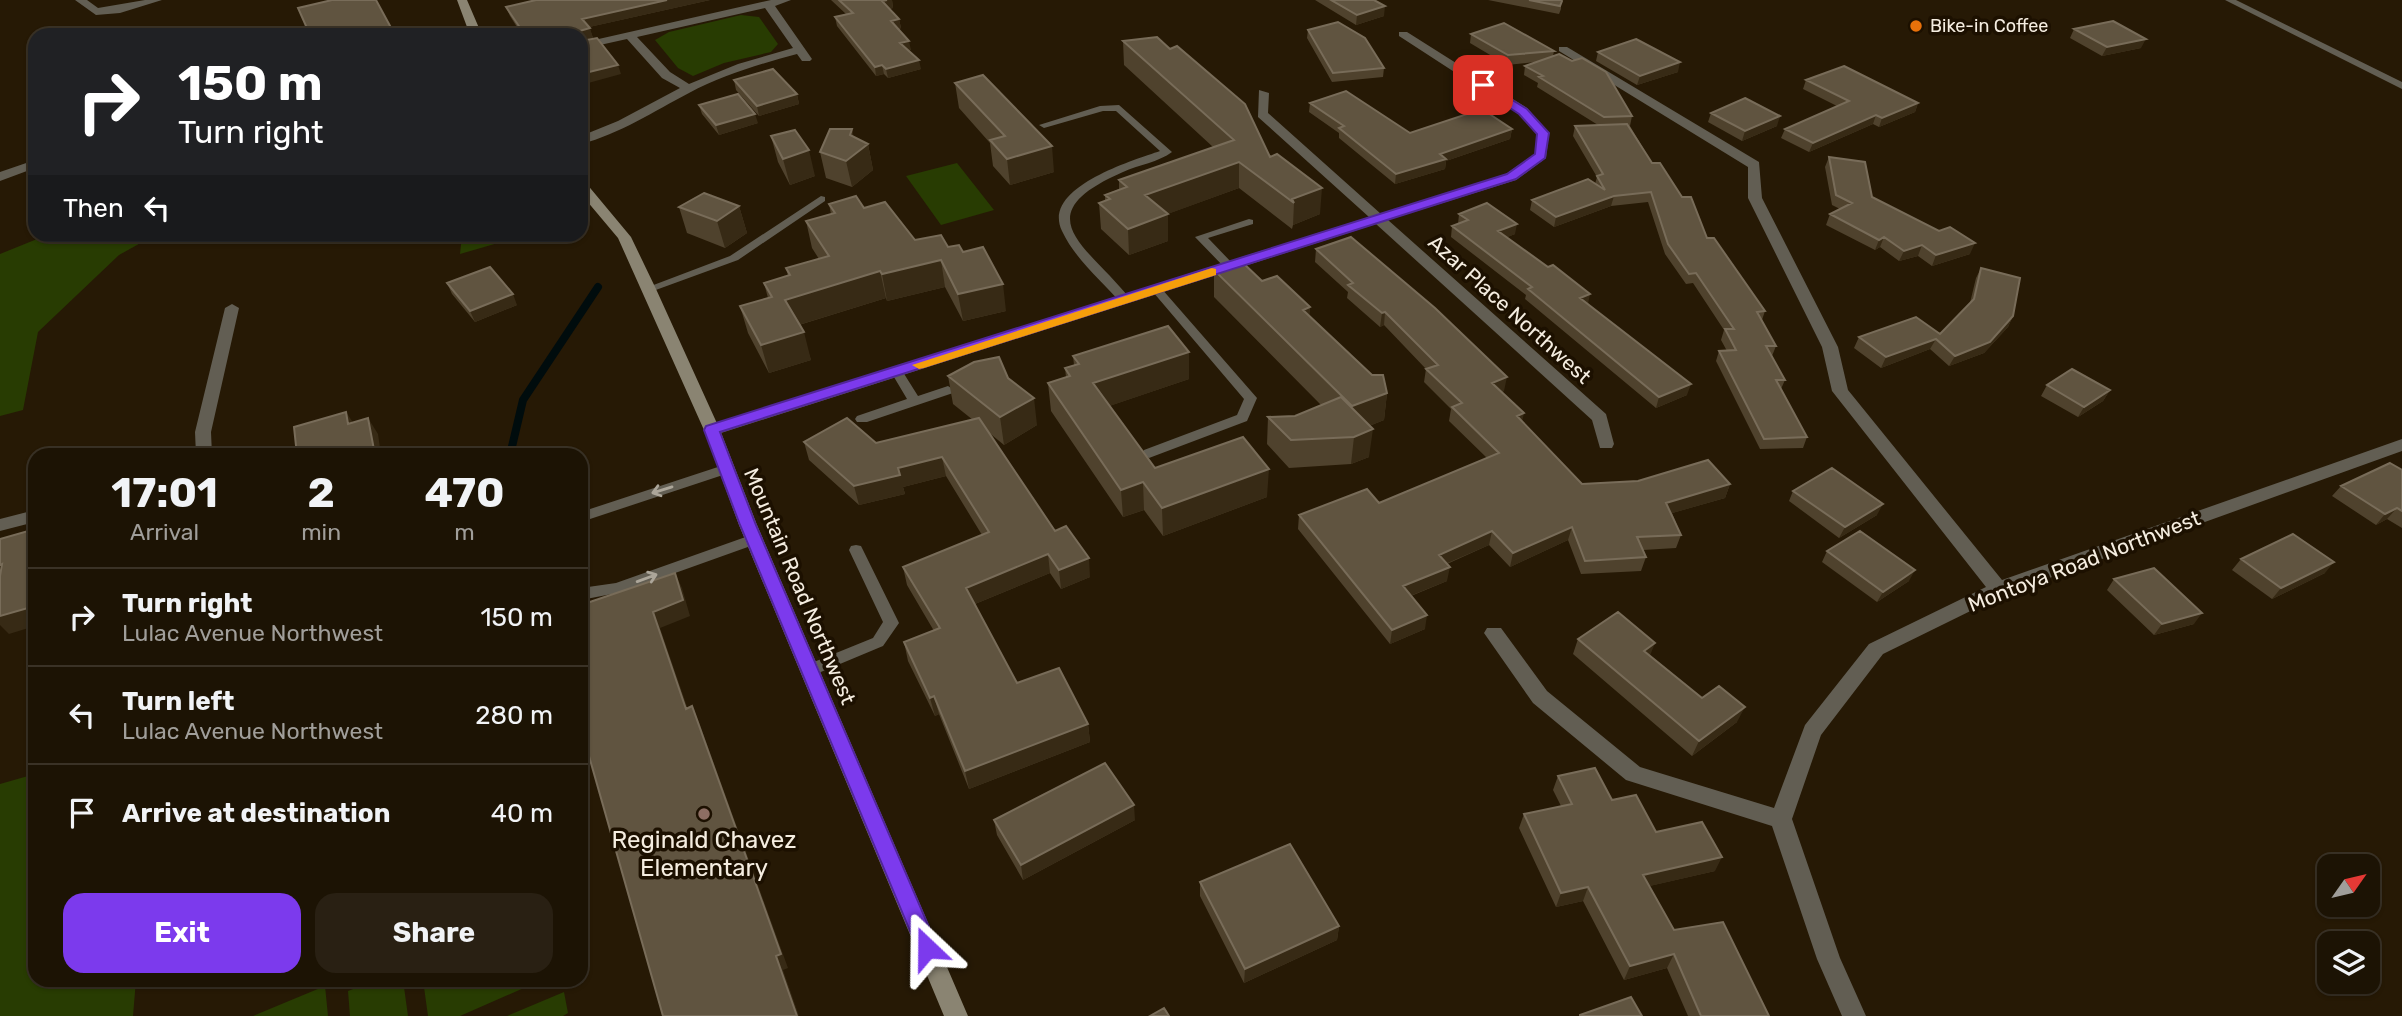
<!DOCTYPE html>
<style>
body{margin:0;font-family:Rubik,sans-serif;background:#292013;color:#f1f3f6;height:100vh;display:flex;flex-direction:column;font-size:26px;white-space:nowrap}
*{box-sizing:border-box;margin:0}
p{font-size:23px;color:#a09e9a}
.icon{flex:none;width:38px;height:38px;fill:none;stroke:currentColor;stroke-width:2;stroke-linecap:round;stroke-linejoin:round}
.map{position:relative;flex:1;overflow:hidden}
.panel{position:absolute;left:28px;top:448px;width:560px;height:539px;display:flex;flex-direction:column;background:#1c1304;border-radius:21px;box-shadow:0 2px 5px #0004,0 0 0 2px #3a3226}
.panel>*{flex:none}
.hud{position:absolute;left:28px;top:28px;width:560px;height:214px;border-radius:21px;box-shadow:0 2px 5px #0004,0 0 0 2px #3a3226;background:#202124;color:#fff;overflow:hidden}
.needle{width:46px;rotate:56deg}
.buttons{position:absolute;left:2317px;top:854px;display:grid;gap:14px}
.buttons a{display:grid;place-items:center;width:63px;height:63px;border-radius:14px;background:#1c1304;box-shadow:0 2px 5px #0004,0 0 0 2px #3a3226;font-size:35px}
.pin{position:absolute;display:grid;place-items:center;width:60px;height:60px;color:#fff;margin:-30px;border-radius:14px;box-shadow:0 4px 10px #0006}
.me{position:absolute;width:77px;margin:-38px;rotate:337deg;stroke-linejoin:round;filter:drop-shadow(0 0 5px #0008)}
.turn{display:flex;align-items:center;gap:24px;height:147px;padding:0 35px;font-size:32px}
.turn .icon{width:91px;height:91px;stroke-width:2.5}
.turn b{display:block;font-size:49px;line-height:60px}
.then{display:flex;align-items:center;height:66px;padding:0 35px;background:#0003;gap:14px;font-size:26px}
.eta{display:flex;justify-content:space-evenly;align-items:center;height:119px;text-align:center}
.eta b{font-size:42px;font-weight:700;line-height:49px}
.cta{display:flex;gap:14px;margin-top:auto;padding:14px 35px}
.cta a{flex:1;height:80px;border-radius:21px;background:#7c3aed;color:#fff;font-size:28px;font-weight:700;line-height:80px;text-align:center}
.cta a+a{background:#292013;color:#f1f3f6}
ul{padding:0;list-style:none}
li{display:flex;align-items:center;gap:21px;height:98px;padding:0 35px;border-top:2px solid #3a3226}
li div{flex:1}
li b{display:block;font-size:26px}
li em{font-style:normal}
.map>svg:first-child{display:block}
.green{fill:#283c02}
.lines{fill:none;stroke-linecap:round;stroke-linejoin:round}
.stream{stroke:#000c0d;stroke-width:8}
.lane{fill:#625e53;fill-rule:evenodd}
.street{fill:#625e53;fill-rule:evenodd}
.secondary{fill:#8a8472;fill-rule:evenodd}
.wall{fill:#4f422d}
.shaded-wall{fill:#372a15}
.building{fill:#605440;stroke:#786c59;stroke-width:2}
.oneway{stroke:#aca69a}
.route{fill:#7c3aed;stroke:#51269a;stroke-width:2}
.slow{fill:#f59e0b}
.food-dot{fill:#e8710a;stroke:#1c1000;stroke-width:2.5}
.education-dot{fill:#8d6e63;stroke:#1c1000;stroke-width:2.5}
.labels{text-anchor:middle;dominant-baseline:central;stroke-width:7;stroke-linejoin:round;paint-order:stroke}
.far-poi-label{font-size:18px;fill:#f5ede0;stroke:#1c1000;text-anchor:start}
.street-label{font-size:21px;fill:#f5ede0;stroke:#1c1000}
.near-poi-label{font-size:24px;fill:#f5ede0;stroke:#1c1000}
</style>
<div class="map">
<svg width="2402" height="1016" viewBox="0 0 2402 1016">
<rect width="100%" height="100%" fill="#261905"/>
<path class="green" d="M741,15L759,17L778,44L771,52L724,63L693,76L678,68L655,40L669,32Z
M957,163L994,210L941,225L906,176Z
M47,235H155L119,255L38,332L23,410L0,416V254Z
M462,235V234L526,235L460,254Z
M35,774V980H136L133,1016H0V784Z
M376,980H403L408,1016H350L348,991Z
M423,980H542L460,1016H428Z
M325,986L328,1016H253Z
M564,992L568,1013L563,1016H507Z"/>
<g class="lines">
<path class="stream" d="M510,455L523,400L598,287"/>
<path class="lane" d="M2225,0H2236L2402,82V89Z
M1119,105L1172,152C1159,162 1138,165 1123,172C1022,216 1089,246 1131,300L1125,304L1121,303C1101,280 1075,259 1062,231C1041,188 1131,161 1160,151L1116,111H1103L1044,128L1039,125L1100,106Z
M821,196L825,197V201L738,260L653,291L649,293L643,289L730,256Z
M1249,219L1253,220V224L1208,238L1233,264V268H1225L1195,237Z
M1157,286L1161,288L1257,398L1247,421L1149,458L1142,453L1144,450L1237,415L1244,399L1153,292V288Z
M897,368L901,369L918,396L948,386L954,390L953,393L867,422H857L855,419L857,416L907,399L891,372Z
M727,464L732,466L734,469L732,472L581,522V512Z
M754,534L759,535L761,539L759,543L622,592L581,600V588L616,583Z
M856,545L861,546L863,550L899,623L883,646L816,674L810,676L804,674L802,670L804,666L873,638L883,622L849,550L851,546Z"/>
<path class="street" d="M75,0H87L98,8L145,0H162L120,13L96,15Z
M771,0H791L775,6L812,59L810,61H802L797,54C760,64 723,75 689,93C654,111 620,134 581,144V136L618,121L680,88L662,78L627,39L582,49L581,43ZM765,8L793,48L738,64L689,84L670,72L637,37Z
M1399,32H1407L1527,108L1549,133L1546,158L1516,180L1388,220L1606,414L1614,444L1612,448H1600L1592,420L1376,224L718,434H706L704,430L706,426L1369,217L1258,117L1259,90L1269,93L1268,113L1381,214L1506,174L1535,154L1537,134L1519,114L1399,36Z
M1559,47H1567L1759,162L1762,198L1838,347L1848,390L2002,580L2402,439V451L2005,594L1883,654L1821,735L1792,819L1840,958L1866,1016H1842L1817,959L1772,826L1626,780L1533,703L1484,633L1487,628H1501L1547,691L1640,767L1774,808L1805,725L1869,644L1986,587L1832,391L1822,347L1748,198V167L1559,51Z
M35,160V168L0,181V172Z
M232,304L239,308L211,432L212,455H196L195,432L225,308Z
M35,510V522L0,531V519Z"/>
<path class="secondary" d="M457,0H467L482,35H470Z
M581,182L586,183L631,237L656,289L720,430L757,525L968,1016H944L739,525L704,430L618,238L581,194Z"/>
</g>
<path class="wall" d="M534,0H710L589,27L593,38L581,35H522L510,16L506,7Z
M831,0H892L893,8L889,9L899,19L901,28L899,29L911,50H909L921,69L888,78L884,74L876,76L837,26L835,17L846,14Z
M1315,0H1374L1384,16L1356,25Z
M1488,0H1561V9L1559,14Z
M2074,29L2141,48L2102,56L2070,38Z
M1308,30L1384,68L1383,77L1332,82L1307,38Z
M1471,34L1554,51L1553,56L1632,116L1630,126L1652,163L1707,238L1765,311L1762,320L1776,346L1772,356L1785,380L1781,389L1807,437L1803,448L1760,449L1716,361L1719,351H1727L1721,340L1724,330L1693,283L1686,284L1665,254L1648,202L1611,206L1554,227L1530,210L1532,200L1595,184L1597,177L1573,136L1575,126L1598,125L1537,87L1538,83L1524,75L1525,66L1535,62L1507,65L1470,43Z
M1123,41L1270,157L1320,214L1293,225L1292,229L1239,188L1167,214L1168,241L1129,255L1101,229L1099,203L1105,201V195L1119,189V180L1213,147L1124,65Z
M1598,52L1678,72L1637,85L1596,61Z
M734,80L797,94L799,104L759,116L736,90Z
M1806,80L1918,103L1915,112L1879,127L1873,124L1809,152L1781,138L1785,129L1837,106L1803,89Z
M955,83L1054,172L1010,185L993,166L990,143L959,108Z
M1310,103L1410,133L1512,129L1510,139L1446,161L1445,169L1395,184L1339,138V133L1309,112Z
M699,105L758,123L719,135L702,114Z
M1711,113L1777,126L1742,141L1708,122Z
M852,129L853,137L868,144L873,170L852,187L826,178L820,152Z
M771,136L815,176L790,185L778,162Z
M1829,157L1872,197L1970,254L1932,266L1918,256L1899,261L1880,247L1875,250L1826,225L1830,214L1840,209L1832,205L1825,167Z
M829,204L864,208L915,240L948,247L963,252L1006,311L963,321L945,287L887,301L886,298L799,325L811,360L769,373L748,333L740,306L768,298L764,283L788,276L786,268L819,259L812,248L806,221L831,214Z
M739,206L747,233L725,248L687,233L679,207Z
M1459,214L1515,234L1507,237L1588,304L1687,395L1656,408L1525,299L1526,295L1451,237L1452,226L1458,224Z
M1316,249L1504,391L1501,392L1522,421L1582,484H1730L1725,498L1672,513L1681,535L1676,548L1643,550L1646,557L1641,571L1581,574L1568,540L1510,567L1489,545L1447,564V581L1411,596L1425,629L1390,644L1298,529L1299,515L1379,503L1487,458L1449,421L1451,409L1424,382L1426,369L1384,325L1380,327L1347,298L1348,292L1315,262Z
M1981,268L2013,316L2008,327L1984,353L1949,366L1930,349L1881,368L1854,348L1859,337L1940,334L1970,303L1976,278Z
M1214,270L1262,281L1310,307L1309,316L1387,393L1384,420L1369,426V457L1351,464L1289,468L1267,444L1268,417L1295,416L1321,405L1214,297Z
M447,283L517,305L475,322L452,294Z
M1073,356L1189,379L1109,406L1155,468L1267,497L1163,536L1144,510L1123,517L1051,411L1048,383L1066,377L1065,368L1074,365Z
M948,376L1008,378L1037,425L1004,445L987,431L1055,531L1090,577L1061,589L1050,573L975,604L1017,683L1088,724L1090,742L969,789L939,714L935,716L908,661L904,642L934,631L907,585L903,567L982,535L946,476L903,487L905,494L859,505L809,460L804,442L876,443L973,420L953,404Z
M2047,385L2110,390L2103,401L2078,417L2041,396Z
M2402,470V528L2387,519L2376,525L2332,496L2341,486Z
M1793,491L1877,515L1839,538L1789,501Z
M1827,551L1909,581L1877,602L1822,562Z
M2241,559L2325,573L2272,599L2232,570Z
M2114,579L2194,624L2154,635L2107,590Z
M1578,639L1650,656L1702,698L1737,722L1692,756L1573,654Z
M1558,776L1612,800L1656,832L1715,871L1649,886L1674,930L1769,1016H1688L1667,968L1624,980L1583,901L1556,907L1519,828L1524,814L1561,806L1553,790Z
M994,820H1135L1023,880L997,835Z
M1200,882L1339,926L1337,940L1244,983L1200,896Z"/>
<path class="shaded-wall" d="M667,0H710L585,28L582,19Z
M887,0H892L893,8L884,10L882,1Z
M1385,6L1384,16L1356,25L1357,15Z
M899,19L901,28L893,30L891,21Z
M590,28L593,38L581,41V35H576V32Z
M2146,39L2141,48L2102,56L2107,47Z
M909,41L911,50L902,52L900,43Z
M919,60L921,69L888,78L886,69Z
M1680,62L1678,72L1637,85L1640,76Z
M618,65L621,74L581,85V74Z
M882,65L884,74L876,76L875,67Z
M797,94L799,104L759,116L757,106Z
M1918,103L1915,112L1879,127L1882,118Z
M755,114L758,123L719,135L716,125Z
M1876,115L1873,124L1809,152L1813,143Z
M1780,116L1777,126L1742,141L1745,131Z
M852,129L857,153L868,144L873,170L852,187L846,161Z
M1512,129L1510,139L1446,161L1445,169L1395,184L1396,174L1440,154Z
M1052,146L1054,172L1010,185L1007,159Z
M809,150L815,176L790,185L783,159Z
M1239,162V188L1146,222L1145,195Z
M1322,188L1320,214L1293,225L1294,203L1292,199Z
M1614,196L1611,206L1554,227L1556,217Z
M739,206L747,233L725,248L717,221Z
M1168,214V241L1129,255L1128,229Z
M1517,224L1515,234L1496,242L1498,231Z
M1884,237L1880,247L1875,250L1879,240Z
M1975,243L1970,254L1932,266L1936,255Z
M1922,245L1918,256L1899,261L1904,251Z
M941,260L945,287L887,301L882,274Z
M880,271L886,298L792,327L785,300Z
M1003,284L1006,311L963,321L958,294Z
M513,294L517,305L475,322L470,311Z
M1590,294L1588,304L1580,298Z
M1310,307L1308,334L1303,310Z
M1385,312L1384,325L1380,327L1382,313Z
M2013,316L2008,327L1984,353L1949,366L1955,356Z
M804,332L811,360L769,373L761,345Z
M1936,339L1930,349L1881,368L1886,357Z
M1189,352V379L1095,411L1093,383Z
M1507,377L1504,391L1489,397L1492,383Z
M1691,384L1687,395L1656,408L1659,397Z
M2110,390L2103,401L2078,417L2084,407Z
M1387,393L1384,420L1349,434L1352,406Z
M1034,398L1037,425L1004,445L1000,417Z
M346,412L356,427L348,424Z
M1524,413L1521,427L1517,416Z
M368,418L378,434L381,455H375Z
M1373,429L1369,457L1351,464L1354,437Z
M942,457L946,476L903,487L905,494L859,505L854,486L898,468Z
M1269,469L1267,497L1163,536L1162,508Z
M1143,482L1144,510L1123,517L1121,490Z
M1730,484L1725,498L1662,516L1666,503Z
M1883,504L1877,515L1839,538L1845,527Z
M2397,508L2387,519L2376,525L2385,514Z
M1572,527L1568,540L1510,567L1513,553Z
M1492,531L1489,545L1436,568L1439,555Z
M1048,554L1050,573L970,606L966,588Z
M1089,558L1090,577L1061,589L1059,570Z
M2334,562L2325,573L2272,599L2281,588Z
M1450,567L1447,581L1400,600L1403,586Z
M1915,570L1909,581L1877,602L1883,592Z
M675,573L682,588L690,616L660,628L693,724L686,709L653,612Z
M35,606V626L9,634L0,625V616Z
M2202,613L2194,624L2154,635L2162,624Z
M1427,615L1425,629L1390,644L1392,630Z
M1655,643L1649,658L1644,651Z
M934,696L939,714L935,716L930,698Z
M692,706L699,722L788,968L783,970L799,1016H797L776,956Z
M1745,707L1737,722L1692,756L1699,741Z
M1088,724L1090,742L969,789L965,771Z
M1134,805L1135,820L1023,880L1021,865Z
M1722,857L1715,871L1637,889L1643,875Z
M1588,887L1583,901L1556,907L1561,893Z
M1339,926L1337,940L1244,983L1245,969Z
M1674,954L1667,968L1624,980L1630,966Z"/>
<path class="building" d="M332,0H376L395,35H310L298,8Z
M536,0H667L582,19L590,28L576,32V35H525L506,7Z
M839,0H887L882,1L899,19L891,21L909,41L900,43L919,60L886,69L882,65L875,67L835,17L853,13Z
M1331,0H1374L1385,6L1357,15Z
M1529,0H1561L1562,1L1560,6Z
M2113,21L2146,39L2107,47L2074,29Z
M1338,22L1365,38L1384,68L1333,73L1308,30Z
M1504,23L1554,51L1508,55L1471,34Z
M1157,37L1170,49L1177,46L1245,104L1270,157L1277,154L1322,188L1292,199L1294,203L1239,162L1145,195L1168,214L1128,229L1099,203L1110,199L1105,195L1127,187L1119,180L1234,140L1123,41Z
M597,38L618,65L581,74V41Z
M1636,39L1680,62L1640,76L1598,52Z
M1559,54L1572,61L1582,58L1606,72L1632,116L1604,117L1539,77L1543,76L1525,66Z
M1844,66L1918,103L1882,118L1876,115L1813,143L1785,129L1849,101L1806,80Z
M773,69L797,94L757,106L734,80Z
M983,75L1052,146L1007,159L990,140L1005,136L955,83Z
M1346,91L1410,133L1482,109L1512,129L1440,154L1446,159L1396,174L1339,128L1344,126L1310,103Z
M738,94L755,114L716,125L699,105Z
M1745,98L1780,116L1745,131L1711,113Z
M1627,124L1652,163H1660L1682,197H1691L1707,238H1714L1765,311L1757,312L1776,346H1766L1785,380H1776L1807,437L1764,439L1719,351L1736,350L1725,329H1734L1696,273L1689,274L1668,244L1651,192L1614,196L1556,217L1532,200L1588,179L1605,190L1597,176L1603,174L1575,126Z
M830,129H852L850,135L868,144L846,161L820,152Z
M795,130L809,150L783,159L771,136Z
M1829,157L1865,162L1872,197L1939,231L1950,227L1975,243L1936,255L1922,245L1904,251L1884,237L1879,240L1830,214L1852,203L1836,195Z
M704,193L739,206L717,221L679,207Z
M856,196L864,208L885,202L915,240L941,235L948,247L959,245L963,252L983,247L1003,284L958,294L941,260L882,274L880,271L785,300L804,332L761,345L740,306L772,297L764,283L790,275L786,268L829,256L806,221L835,213L829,204Z
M1487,203L1517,224L1498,231L1548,267L1553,265L1590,294L1580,298L1691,384L1659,397L1528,289L1532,287L1452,226L1468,220L1459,214Z
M1351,237L1435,308L1507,377L1492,383L1524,413L1517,416L1582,484L1638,481L1708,460L1730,484L1666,503L1681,535L1637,537L1646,557L1585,561L1572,527L1513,553L1492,531L1439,555L1450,567L1403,586L1427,615L1392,630L1299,515L1367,489L1379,503L1499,453L1452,407L1462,403L1426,369L1438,365L1385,312L1382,313L1348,285L1353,283L1316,249Z
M1241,261L1262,281L1277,276L1310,307L1303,310L1372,375H1383L1387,393L1352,406L1214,270Z
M490,267L513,294L470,311L447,283Z
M1981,268L2020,278L2013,316L1990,342L1955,356L1936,339L1886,357L1859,337L1916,317L1940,334L1974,299Z
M1168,326L1189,352L1093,383L1155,468L1243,437L1269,469L1162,508L1143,482L1121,490L1048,383L1070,376L1065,368L1079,364L1073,356Z
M999,357L1008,378L1034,398L1000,417L948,376L974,362Z
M2072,369L2110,390L2084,407L2047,385Z
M1341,397L1373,429L1354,437L1291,440L1268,417L1295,416Z
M346,412L348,424L368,418L375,455H297L294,427Z
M847,418L876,443L979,418L1055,531L1066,526L1089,558L1059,570L1048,554L966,588L1017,683L1059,668L1088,724L965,771L934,696L930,698L904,642L940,628L903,567L989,532L942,457L898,468L900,475L854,486L804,442Z
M2390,463L2402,470V511L2397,508L2385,514L2341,486Z
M1832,468L1883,504L1845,527L1793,491Z
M35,529V606L0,616V576L2,564L0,565V539Z
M1860,531L1915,570L1883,592L1827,551Z
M2293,534L2334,562L2281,588L2241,559Z
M2154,568L2202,613L2162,624L2114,579Z
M675,573L683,600L653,612L686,709L692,706L781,954L776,956L797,1016H663L581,728V605Z
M1618,612L1655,643L1644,651L1702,698L1719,686L1745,707L1699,741L1578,639Z
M1105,763L1134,805L1021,865L994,820Z
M1595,768L1612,800L1636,795L1656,832L1702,822L1722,857L1643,875L1674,930L1723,922L1769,1016H1701L1674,954L1630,966L1588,887L1561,893L1524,814L1572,804L1558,776Z
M1290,844L1339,926L1245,969L1200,882Z
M1631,997L1642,1016H1580V1015Z
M1164,1008L1169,1016H1150Z"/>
<defs><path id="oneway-shaft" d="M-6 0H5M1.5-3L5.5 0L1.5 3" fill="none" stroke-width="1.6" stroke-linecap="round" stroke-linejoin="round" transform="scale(1.75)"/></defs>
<g class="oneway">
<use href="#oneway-shaft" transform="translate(662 490) rotate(163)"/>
<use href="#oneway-shaft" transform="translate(647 578) rotate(-20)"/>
</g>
<path class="route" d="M1483,82L1527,109L1549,133L1545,158L1516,179L720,432L756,525L938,948L935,955L927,958L920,955L740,525L704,430L706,426L1507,174L1535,154L1537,134L1519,114L1479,88L1478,85Z"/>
<path class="slow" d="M1212,268L1216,269V275L924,368L919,369L912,365Z"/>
<circle class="food-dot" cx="1916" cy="26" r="7"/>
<circle class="education-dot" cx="704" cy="814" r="7"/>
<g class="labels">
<g class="far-poi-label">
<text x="1930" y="26">Bike-in Coffee</text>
</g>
<g class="street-label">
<text transform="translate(1510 309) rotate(42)">Azar Place Northwest</text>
<text transform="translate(2084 561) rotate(-21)">Montoya Road Northwest</text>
<text transform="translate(800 586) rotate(67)">Mountain Road Northwest</text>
</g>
<g class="near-poi-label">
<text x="704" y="840">Reginald Chavez<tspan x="704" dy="28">Elementary</tspan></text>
</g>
</g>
</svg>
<div class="buttons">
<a><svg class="needle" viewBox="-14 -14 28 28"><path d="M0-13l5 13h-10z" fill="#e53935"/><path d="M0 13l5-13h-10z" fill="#a09e9a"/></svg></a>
<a><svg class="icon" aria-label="layers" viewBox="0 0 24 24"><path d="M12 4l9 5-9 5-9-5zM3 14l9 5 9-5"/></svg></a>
</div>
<div class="pin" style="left:1483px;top:85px;background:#d93025"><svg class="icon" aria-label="arrive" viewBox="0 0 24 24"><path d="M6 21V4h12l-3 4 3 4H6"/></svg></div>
<svg class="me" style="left:927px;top:948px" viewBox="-20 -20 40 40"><path d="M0-17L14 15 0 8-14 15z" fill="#7c3aed" stroke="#fff" stroke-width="4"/></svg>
<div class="hud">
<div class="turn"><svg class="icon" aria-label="right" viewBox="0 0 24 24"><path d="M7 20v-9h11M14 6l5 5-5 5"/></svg><div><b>150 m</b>Turn right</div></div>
<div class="then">Then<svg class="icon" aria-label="left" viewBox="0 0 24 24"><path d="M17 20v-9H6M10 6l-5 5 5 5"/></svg></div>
</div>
<section class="panel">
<div class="eta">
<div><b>17:01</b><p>Arrival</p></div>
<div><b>2</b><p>min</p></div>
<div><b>470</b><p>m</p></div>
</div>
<ul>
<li><svg class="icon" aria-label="right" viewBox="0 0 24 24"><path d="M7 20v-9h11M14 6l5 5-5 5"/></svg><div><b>Turn right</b><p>Lulac Avenue Northwest</p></div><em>150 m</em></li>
<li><svg class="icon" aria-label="left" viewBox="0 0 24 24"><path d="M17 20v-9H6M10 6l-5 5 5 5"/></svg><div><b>Turn left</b><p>Lulac Avenue Northwest</p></div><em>280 m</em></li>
<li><svg class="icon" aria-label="arrive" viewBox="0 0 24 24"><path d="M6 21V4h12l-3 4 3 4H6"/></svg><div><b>Arrive at destination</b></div><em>40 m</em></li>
</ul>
<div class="cta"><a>Exit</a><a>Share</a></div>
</section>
</div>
